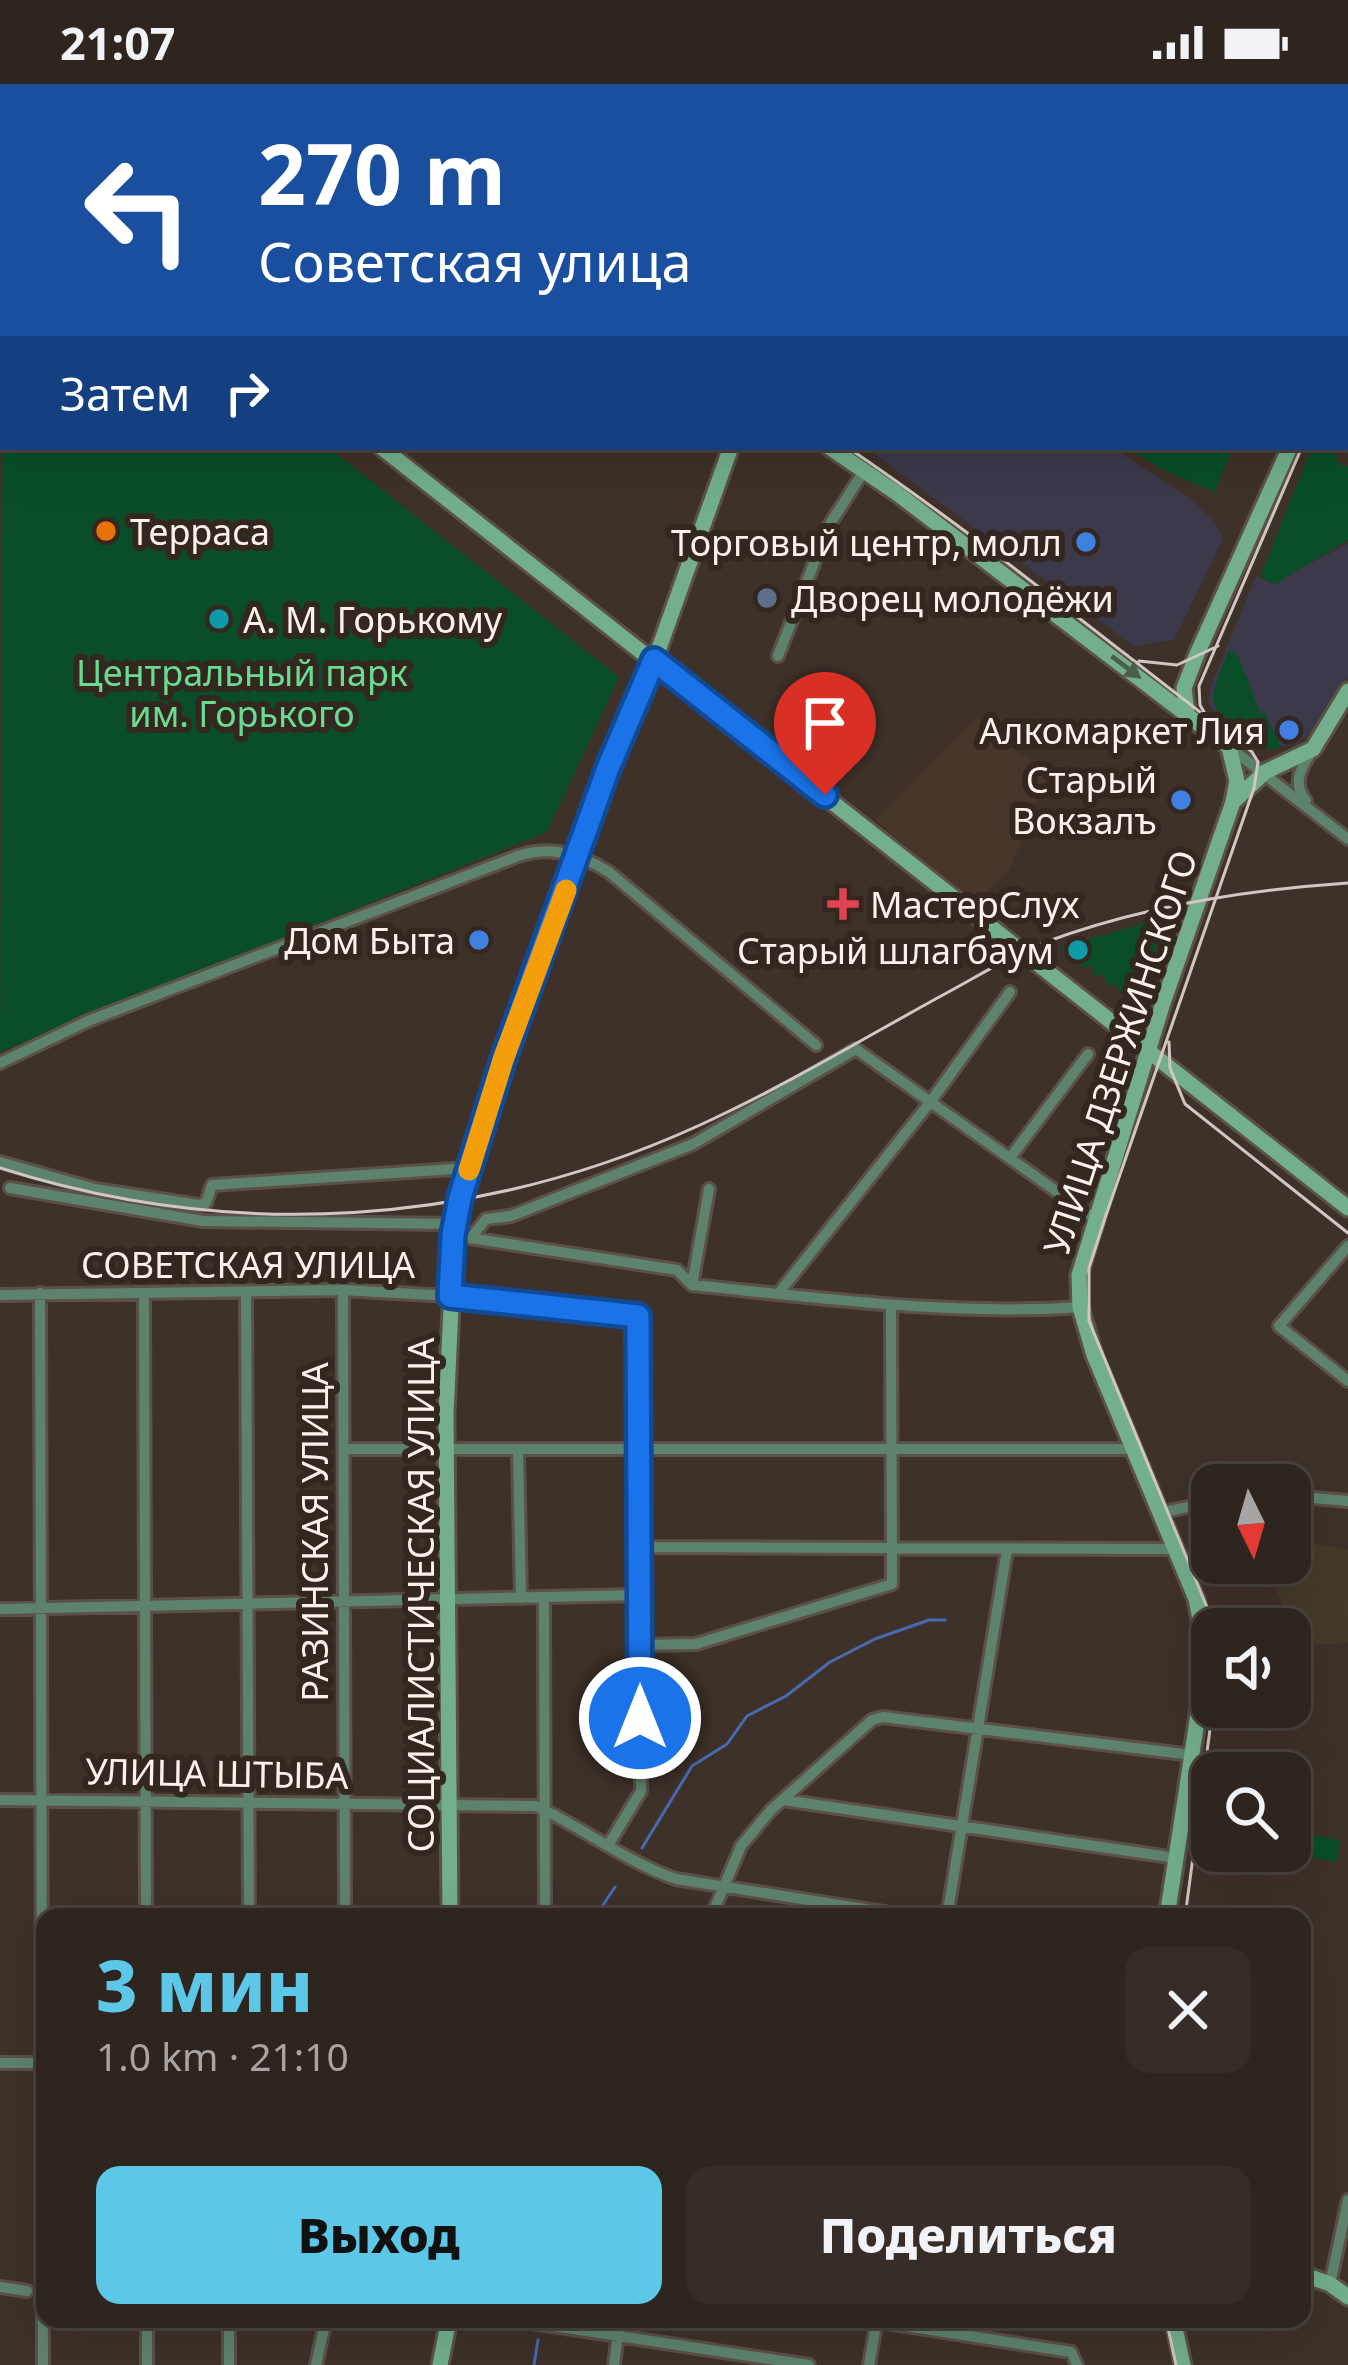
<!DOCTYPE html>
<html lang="ru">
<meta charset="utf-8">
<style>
body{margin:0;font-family:"Noto Sans",sans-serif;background:#362d28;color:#f1f3f6;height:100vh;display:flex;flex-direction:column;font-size:45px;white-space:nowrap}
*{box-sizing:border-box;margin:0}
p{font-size:39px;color:#a7a5a4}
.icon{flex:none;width:66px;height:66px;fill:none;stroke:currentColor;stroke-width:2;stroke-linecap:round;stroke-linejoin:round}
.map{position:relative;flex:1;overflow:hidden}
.details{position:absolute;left:36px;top:1824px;width:1275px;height:420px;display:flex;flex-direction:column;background:#2e251f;border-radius:24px;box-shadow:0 12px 48px #0002,0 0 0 3px #49423d}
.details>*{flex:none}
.top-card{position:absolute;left:0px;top:0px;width:1350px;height:366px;box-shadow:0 12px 48px #0002,0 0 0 3px #49423d;background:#1a4fa0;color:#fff;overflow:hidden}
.needle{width:78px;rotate:175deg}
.controls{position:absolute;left:1191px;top:1380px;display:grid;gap:24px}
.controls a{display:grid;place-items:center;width:120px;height:120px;border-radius:24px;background:#2e251f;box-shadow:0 12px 48px #0002,0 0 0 3px #49423d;font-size:60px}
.pin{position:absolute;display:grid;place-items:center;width:102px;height:102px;color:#fff;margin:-123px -51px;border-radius:50% 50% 50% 0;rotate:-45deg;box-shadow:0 0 12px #0007}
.pin .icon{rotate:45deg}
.me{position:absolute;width:132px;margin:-66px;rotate:0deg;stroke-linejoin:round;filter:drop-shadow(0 0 9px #0008)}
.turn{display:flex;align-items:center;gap:42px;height:252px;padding:0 60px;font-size:54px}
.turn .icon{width:156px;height:156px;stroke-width:2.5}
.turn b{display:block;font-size:84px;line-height:102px}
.then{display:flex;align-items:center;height:114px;padding:0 60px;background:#0003;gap:24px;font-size:45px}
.round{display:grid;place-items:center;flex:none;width:126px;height:126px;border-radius:24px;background:#362d28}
.summary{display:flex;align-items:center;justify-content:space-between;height:204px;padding:0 60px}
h1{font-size:72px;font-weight:800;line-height:90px;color:#5cc7e7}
.cta{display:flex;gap:24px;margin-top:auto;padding:24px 60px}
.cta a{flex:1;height:138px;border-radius:24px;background:#5cc7e7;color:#111;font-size:48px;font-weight:800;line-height:138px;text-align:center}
.cta a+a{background:#362d28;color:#f1f3f6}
.status{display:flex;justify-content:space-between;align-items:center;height:84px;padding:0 60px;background:#2e251f;direction:ltr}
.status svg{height:33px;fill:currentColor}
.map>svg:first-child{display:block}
.commercial{fill:#3c394b}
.industrial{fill:#453a2a}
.built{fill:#49362a}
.green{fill:#094e29}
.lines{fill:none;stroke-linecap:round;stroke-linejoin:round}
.stream{stroke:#496ab1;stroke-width:3}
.street-casing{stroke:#5c5048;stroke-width:16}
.secondary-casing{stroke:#5c5048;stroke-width:21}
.street{stroke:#5e836d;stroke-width:10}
.secondary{stroke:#73af8c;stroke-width:15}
.tram{stroke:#d1c7c2;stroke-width:3}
.rail{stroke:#d1c7c2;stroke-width:3}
.oneway{fill:#4d5d4b}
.route-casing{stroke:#114b97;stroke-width:30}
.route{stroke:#1a73e8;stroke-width:21}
.slow{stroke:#f59e0b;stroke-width:21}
.food-dot{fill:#e8710a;stroke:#342720;stroke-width:4.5}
.shop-dot{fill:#3f7fe0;stroke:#342720;stroke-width:4.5}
.service-dot{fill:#5c6f8a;stroke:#342720;stroke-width:4.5}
.culture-dot{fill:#0f9aa8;stroke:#342720;stroke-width:4.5}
.health-dot{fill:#e0444e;stroke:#342720;stroke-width:4.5}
.labels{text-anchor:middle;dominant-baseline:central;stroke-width:12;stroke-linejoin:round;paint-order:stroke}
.poi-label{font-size:36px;fill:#fbf2ed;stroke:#342720;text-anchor:end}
.park-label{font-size:36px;fill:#68dc93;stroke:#342720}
.street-label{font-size:36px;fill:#fbf2ed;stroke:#342720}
</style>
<div class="status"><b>21:07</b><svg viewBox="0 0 49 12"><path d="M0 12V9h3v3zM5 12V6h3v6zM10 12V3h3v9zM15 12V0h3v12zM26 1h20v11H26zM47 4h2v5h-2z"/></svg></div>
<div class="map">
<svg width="1348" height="2281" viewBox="0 0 1348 2281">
<rect width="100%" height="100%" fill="#3e3129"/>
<path class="commercial" d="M865,363H1111L1191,415L1217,442L1223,455L1174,556L1134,562Z
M1348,460V594L1322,638L1297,660L1272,663L1213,626L1208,618L1211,602L1256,492L1271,499Z"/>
<path class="industrial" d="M1290,1457L1348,1465V1559L1296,1562L1267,1479H1290Z"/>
<path class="built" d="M975,634L1048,691L1009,787L973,821L876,736Z"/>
<path class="green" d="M3,235V363H328L619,593L547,748L0,968Z
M1126,363H1233L1215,408L1165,387Z
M1312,363H1346L1333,368L1340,381L1348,382V456L1275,500L1260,493Z
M1229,566L1238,571L1260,629L1265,628L1281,663L1269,666C1214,625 1199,634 1229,566Z
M1176,830L1163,855L1155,858L1157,867L1150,869L1152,878L1146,881L1147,889L1141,891L1143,899L1134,903L1136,915L1130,917L1128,907L1119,909L1116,900L1108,902L1104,890L1095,892L1091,881L1082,883L1059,864Z
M1299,1748L1340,1756L1336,1778L1295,1770Z"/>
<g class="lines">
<path class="stream" d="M642,1764L692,1682L727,1660L747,1632L786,1612L830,1578L875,1555L929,1536H945
M595,1833L615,1803
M534,2281L538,2256"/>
<defs>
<path id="street" d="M347,0L351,3
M848,0L853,3
M425,3L426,0
M499,3L501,0
M0,216L3,214
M778,572L828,443L864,387
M1229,663L1348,755
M1306,717C1291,698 1302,683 1313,665
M0,979L88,937L518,772C551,761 580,770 609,788L816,961
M1010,1074L1088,970
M0,1078L95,1105L199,1121L206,1119L212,1101L469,1084
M10,1104L203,1137L455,1140
M470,1154L677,1186L692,1201C821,1214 951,1232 1080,1223
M471,1154L486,1135L511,1132L693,1060L856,965L1094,1134
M1348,1162L1279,1242L1348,1297
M692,1201L709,1105
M343,1206L345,1833
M40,1209L43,2281
M144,1209L146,1833
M246,1210L249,1833
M778,1210L931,1017L1010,908
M0,1211L343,1206L450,1212L638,1231L641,1707L609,1760
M344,1365H1131
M518,1366L521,1514
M1290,1412L1348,1417
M1159,1429L1212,1418
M639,1463L1175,1465
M544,1513L545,1833
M0,1525L639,1511
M640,1561L696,1560L892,1500L891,1221
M0,1716L536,1722C584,1744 626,1778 676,1795L915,1833
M784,1716L1176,1774
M711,1833L741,1762L771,1726L872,1636L883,1633L1192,1671
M947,1833L1007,1466
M0,1979H45
M1330,2200L1348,2116
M0,2203L27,2207
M147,2235V2281
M506,2235L809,2281
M861,2235L1071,2268L1077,2281
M229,2281V2235
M316,2281L326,2235
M614,2281L620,2235
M869,2281L877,2235"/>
<path id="secondary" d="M1330,0L1336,3
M864,3L865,0
M1347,9L1348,10
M0,68L3,70
M0,175L3,177
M1347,234L1348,232
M1347,285L1348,286
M381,363L1348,1124
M829,363L898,410L1229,663L1237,697L1233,717
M1187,629L1184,604L1197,570L1290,363
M450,1833L446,1330L455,1140L503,976L609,684L647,598L731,363
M1167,1833L1204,1591L1205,1562L1196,1515L1094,1271L1080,1223L1079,1191L1163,919L1233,718L1265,688L1313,665L1348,607
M1302,2190L1330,2200L1348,2213
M1173,2235L1183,2281
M440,2281L449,2235"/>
</defs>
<use href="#street" class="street-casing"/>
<use href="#secondary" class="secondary-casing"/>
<use href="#street" class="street"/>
<use href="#secondary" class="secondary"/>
<path class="tram" d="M353,0L357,3
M1347,281L1348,279
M847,363C987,458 1118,566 1252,668L1258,678L1254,704L1106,1131L1089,1184V1237L1216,1545
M1139,577L1177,581L1218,562
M1207,633L1200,621L1199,602L1302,363
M1169,958L1170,984L1185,1020L1348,1149
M1185,1833L1213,1623
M1166,2235L1176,2281"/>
<path class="rail" d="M0,1084C233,1158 477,1143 700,1041C783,1003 861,956 941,912C975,894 1009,872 1046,858C1143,822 1245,806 1348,799"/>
</g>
<defs><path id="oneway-solid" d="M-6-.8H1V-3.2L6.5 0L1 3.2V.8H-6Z" transform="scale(3)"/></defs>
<use class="oneway" href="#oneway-solid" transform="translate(1126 583) rotate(37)"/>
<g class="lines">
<defs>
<path id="route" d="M640,1634L638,1232L450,1212L453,1151L460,1114L503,976L608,684L654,576L825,711"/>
</defs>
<use href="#route" class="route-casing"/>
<use href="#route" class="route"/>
<path class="slow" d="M469,1086L503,976L566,806"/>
</g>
<circle class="food-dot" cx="106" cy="447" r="12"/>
<g class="shop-dot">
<circle cx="1086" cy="458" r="12"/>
<circle cx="1289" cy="646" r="12"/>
<circle cx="1181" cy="716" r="12"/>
<circle cx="479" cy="856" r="12"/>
</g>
<circle class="service-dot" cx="767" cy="514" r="12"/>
<g class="culture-dot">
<circle cx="219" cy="535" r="12"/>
<circle cx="1078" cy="866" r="12"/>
</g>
<path class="health-dot" d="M837 802h12v12h12v12h-12v12h-12v-12h-12v-12h12z"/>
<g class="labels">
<g class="poi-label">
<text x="130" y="447" text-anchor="start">Терраса</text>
<text x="1062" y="458">Торговый центр, молл</text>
<text x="791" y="514" text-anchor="start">Дворец молодёжи</text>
<text x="243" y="535" text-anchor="start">А. М. Горькому</text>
<text x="1265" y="646">Алкомаркет Лия</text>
<text x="1157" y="695">Старый<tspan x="1157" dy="41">Вокзалъ</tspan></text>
<text x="870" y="820" text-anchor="start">МастерСлух</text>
<text x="455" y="856">Дом Быта</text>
<text x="1054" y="866">Старый шлагбаум</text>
</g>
<g class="park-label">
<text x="242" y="588">Центральный парк<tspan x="242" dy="41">им. Горького</tspan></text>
</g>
<g class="street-label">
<text transform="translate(1120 968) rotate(-72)">УЛИЦА ДЗЕРЖИНСКОГО</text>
<text x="248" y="1180">СОВЕТСКАЯ УЛИЦА</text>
<text transform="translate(314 1448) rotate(-90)">РАЗИНСКАЯ УЛИЦА</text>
<text transform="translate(420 1511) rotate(-90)">СОЦИАЛИСТИЧЕСКАЯ УЛИЦА</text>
<text transform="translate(217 1689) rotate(1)">УЛИЦА ШТЫБА</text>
</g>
</g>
</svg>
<div class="controls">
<a><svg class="needle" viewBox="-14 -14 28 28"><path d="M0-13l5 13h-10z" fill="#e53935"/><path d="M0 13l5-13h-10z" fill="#a7a5a4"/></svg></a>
<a><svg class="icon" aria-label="sound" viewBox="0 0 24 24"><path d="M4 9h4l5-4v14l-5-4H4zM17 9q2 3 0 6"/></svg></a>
<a><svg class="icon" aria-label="search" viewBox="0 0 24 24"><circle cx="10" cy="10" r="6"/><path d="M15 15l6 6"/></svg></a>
</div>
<div class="pin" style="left:825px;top:711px;background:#d93025"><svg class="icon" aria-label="arrive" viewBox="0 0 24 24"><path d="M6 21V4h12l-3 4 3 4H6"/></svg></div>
<svg class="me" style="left:640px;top:1634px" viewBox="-20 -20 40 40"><circle r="17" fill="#1a73e8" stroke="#fff" stroke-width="3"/><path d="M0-11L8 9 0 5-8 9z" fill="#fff"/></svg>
<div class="top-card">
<div class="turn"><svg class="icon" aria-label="left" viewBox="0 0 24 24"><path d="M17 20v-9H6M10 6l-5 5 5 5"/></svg><div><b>270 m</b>Советская улица</div></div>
<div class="then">Затем<svg class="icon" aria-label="right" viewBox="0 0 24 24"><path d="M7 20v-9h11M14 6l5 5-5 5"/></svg></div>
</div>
<section class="details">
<div class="summary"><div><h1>3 мин</h1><p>1.0 km · 21:10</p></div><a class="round"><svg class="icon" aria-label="close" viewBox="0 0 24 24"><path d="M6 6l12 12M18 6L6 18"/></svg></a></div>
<div class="cta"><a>Выход</a><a>Поделиться</a></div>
</section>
</div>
